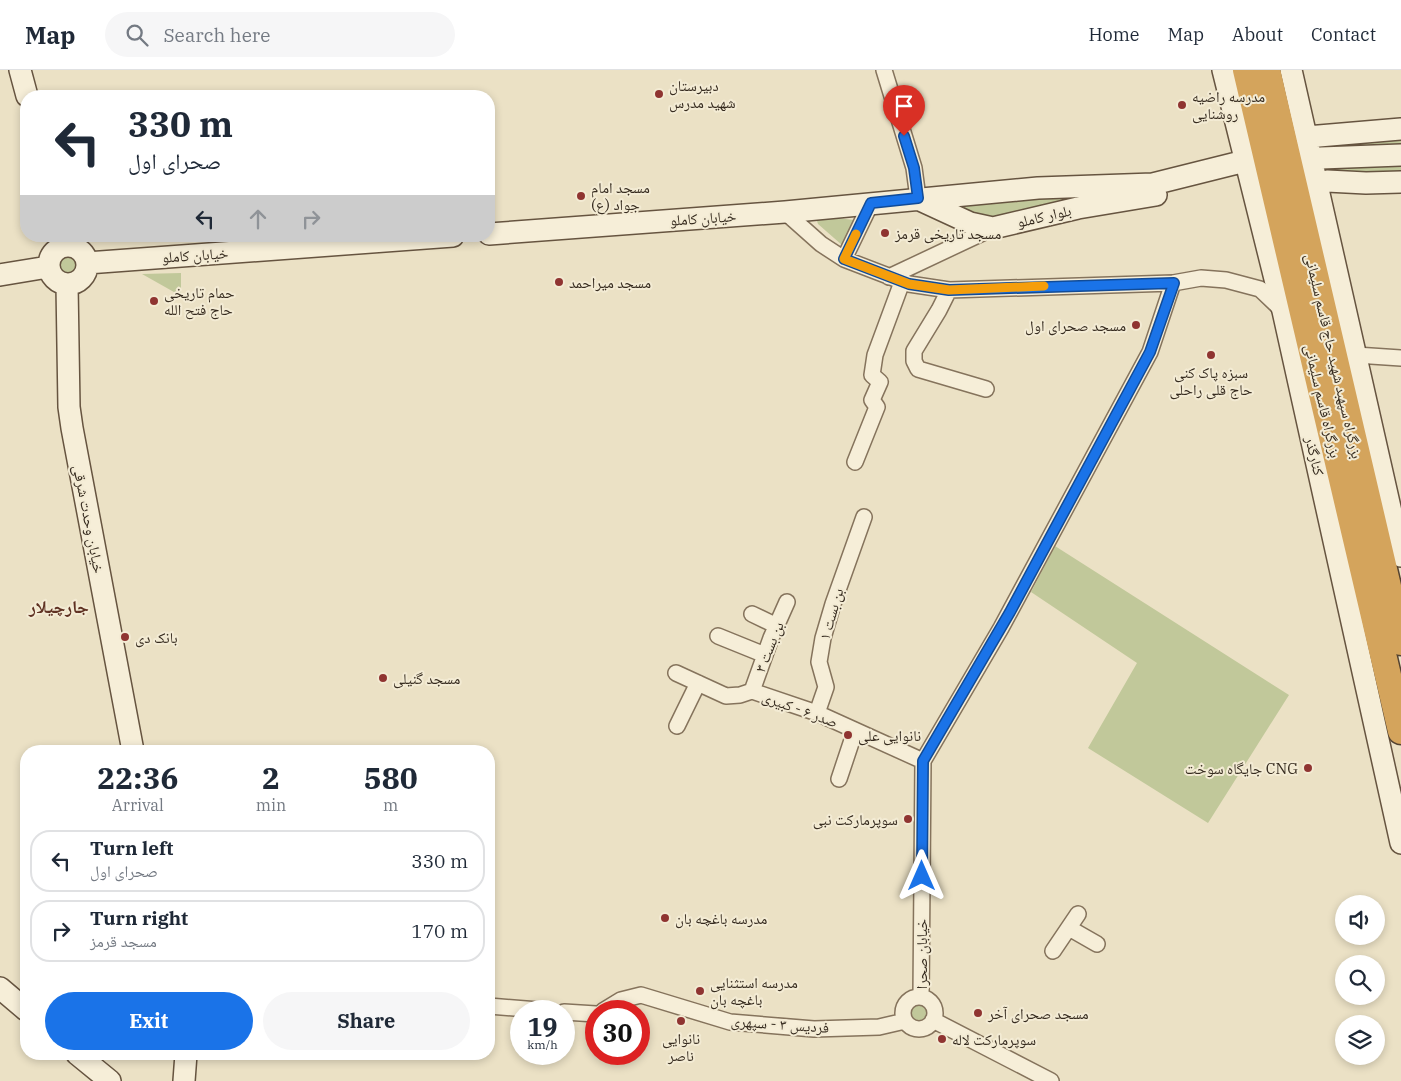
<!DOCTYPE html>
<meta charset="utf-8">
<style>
body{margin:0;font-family:"IBM Plex Serif","Noto Naskh Arabic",serif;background:#f6f6f7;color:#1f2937;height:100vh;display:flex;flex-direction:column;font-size:19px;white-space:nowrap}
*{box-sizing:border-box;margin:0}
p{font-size:16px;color:#747a83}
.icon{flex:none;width:28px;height:28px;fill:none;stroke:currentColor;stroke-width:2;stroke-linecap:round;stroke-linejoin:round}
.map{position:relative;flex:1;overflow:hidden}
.drawer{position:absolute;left:20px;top:675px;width:475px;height:315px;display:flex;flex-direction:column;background:#fff;border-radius:20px;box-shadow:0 2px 8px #0003}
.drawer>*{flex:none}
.top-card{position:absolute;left:20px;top:20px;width:475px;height:152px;border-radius:20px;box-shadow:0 2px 8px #0003;background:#fff;color:#1f2937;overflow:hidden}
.tools{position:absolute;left:1335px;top:825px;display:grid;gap:10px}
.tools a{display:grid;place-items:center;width:50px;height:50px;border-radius:50%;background:#fff;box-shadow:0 2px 8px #0003;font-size:25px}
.speed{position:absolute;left:510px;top:930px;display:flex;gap:10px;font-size:25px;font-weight:700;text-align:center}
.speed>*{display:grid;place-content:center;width:65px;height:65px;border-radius:50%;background:#fff;box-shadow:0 2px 8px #0003;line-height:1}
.speed small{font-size:12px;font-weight:400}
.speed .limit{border:8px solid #d22;background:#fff;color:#111}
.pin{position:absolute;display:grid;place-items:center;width:42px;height:42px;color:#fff;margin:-51px -21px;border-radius:50% 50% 50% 0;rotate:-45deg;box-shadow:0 0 5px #0007}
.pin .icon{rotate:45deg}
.me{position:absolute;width:55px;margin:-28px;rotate:0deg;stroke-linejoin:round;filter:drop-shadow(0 0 4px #0008)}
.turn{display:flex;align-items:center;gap:18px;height:105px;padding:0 25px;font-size:22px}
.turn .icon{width:65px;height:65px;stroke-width:2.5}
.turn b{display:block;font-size:35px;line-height:42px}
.lanes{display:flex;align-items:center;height:48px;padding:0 25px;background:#0003;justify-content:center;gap:25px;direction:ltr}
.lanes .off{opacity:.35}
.eta{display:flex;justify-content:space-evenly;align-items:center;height:85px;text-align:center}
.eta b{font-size:30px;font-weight:700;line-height:35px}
.action{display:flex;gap:10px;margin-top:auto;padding:10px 25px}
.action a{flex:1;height:58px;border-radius:30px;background:#1a73e8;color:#fff;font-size:20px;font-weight:700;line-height:58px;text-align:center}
.action a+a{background:#f6f6f7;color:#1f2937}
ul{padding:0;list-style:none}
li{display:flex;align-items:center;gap:15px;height:62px;margin:0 10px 8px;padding:0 15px;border:2px solid #e0e1e3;border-radius:20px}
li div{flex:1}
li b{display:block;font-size:19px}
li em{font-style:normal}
header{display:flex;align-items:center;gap:30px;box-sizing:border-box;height:70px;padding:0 25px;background:#fff;border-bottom:1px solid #e0e1e3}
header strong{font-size:24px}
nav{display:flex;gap:28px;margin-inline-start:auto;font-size:18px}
.search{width:350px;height:45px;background:#f6f6f7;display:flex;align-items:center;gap:12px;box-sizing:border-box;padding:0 18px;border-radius:28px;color:#747a83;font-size:19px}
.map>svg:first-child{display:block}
.green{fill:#c1c89a}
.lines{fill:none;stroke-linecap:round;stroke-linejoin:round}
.street-casing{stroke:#85735c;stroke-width:18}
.secondary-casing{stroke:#665440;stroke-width:24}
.highway-casing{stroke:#534230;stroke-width:29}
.street{stroke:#f6eed8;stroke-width:15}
.secondary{stroke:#f6eed8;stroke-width:21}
.highway{stroke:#d4a45c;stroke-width:26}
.route-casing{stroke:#114b97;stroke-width:12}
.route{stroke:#1a73e8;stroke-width:9}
.slow{stroke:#f59e0b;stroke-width:9}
.poi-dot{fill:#8f3431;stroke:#f3ebd4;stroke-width:2}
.labels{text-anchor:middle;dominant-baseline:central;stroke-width:4;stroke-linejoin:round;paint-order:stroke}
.poi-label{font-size:15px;fill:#362b1f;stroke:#f3ebd4;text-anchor:start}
.street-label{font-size:15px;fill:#362b1f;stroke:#f3ebd4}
.quarter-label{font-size:18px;font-weight:bold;fill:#5f3122;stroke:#f3ebd4}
</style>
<header>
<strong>Map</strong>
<div class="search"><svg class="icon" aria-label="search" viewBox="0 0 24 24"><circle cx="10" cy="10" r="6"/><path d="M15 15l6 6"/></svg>Search here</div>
<nav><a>Home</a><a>Map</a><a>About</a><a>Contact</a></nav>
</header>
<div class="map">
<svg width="1401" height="1011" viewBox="0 0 1401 1011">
<rect width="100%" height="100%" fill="#ebe1c5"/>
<path class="green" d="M1401,63V81L1319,86L1318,77L1328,70Z
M1401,88V101L1324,106L1321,93Z
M1129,121L988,152L959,135Z
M820,146L854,150L842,175L818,154L817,151Z
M58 195a10 10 0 1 1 20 0a10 10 0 1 1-20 0Z
M181,203V226L142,204Z
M1055,476L1289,625L1208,753L1088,678L1137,593L1031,522Z
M908 943a11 11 0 1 1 22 0a11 11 0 1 1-22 0Z"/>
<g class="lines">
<defs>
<path id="street" d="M884,0L914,98L918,128
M785,142L821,174L844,189L909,214L949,220L1173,213L1201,208L1226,210L1260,219L1283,241
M844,189L871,133
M889,207L993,158
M949,220L939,240L914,281V291L918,299L986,319
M1356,285L1401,288
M855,392L877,337L872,330L880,312L872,305L875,285L902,212
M752,544L777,556
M718,566L765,585
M676,603L726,626L740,625L752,621L817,643L923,691
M752,621L771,568L787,532
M817,643L826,617L819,592L823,568L833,534L864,447
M677,656L698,613
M839,709L855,661
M1069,858L1097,874
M1053,881L1078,844
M903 943a16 16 0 1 1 32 0a16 16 0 1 1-32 0Z
M921,927L923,691L1001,558L1150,282L1173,213
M489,936L551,941
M603,941L621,930L641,925L730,952L814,959L879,957L905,951
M564,942L596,944
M933,950L1051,1011"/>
<path id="secondary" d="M20,0L27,26
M1223,0L1283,241L1401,773
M1291,0L1401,486
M1307,67L1401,59
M1321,88L1401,85
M1327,111L1366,113L1401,112
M918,129L970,153L993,158L1078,138L1156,125
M489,164L785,142L1038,118L1153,114L1237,93
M49 195a19 19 0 1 1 38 0a19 19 0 1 1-38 0Z
M87,193L453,166
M0,205L48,197
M67,215L69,337L72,358L133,681
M0,918L26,940
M77,984L110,1011
M184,1011L186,984"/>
<path id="highway" d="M1246,0L1401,661
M1267,0L1401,572"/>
</defs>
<use href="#street" class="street-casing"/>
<use href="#secondary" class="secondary-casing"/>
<use href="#highway" class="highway-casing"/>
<use href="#street" class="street"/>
<use href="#secondary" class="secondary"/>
<use href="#highway" class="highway"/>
</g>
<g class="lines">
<defs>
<path id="route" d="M904,66L914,98L918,128L871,133L844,189L909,214L949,220L1174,213L1150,282L1010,542L923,691L922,806"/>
</defs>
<use href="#route" class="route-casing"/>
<use href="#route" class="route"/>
<path class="slow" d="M856,164L844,189L909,214L949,220L1044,216"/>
</g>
<g class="poi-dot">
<circle cx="659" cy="24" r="5"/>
<circle cx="1182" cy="35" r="5"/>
<circle cx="581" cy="126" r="5"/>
<circle cx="885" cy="163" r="5"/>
<circle cx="559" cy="212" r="5"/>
<circle cx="154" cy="231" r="5"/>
<circle cx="1136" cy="255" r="5"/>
<circle cx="1211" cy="285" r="5"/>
<circle cx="125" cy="567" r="5"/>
<circle cx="383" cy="608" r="5"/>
<circle cx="848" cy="665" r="5"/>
<circle cx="1308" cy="698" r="5"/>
<circle cx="908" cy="749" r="5"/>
<circle cx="665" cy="848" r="5"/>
<circle cx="700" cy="921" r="5"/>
<circle cx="978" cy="943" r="5"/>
<circle cx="681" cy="951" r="5"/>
<circle cx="942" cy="969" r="5"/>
</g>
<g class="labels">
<g class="poi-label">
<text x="669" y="15">دبیرستان<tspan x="669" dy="17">شهید مدرس</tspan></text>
<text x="1192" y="26">مدرسه راضیه<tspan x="1192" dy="17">روشنایی</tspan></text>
<text x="591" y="117">مسجد امام<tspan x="591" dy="17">جواد (ع)</tspan></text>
<text x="895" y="163">مسجد تاریخی قرمز</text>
<text x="569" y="212">مسجد میراحمد</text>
<text x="164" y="222">حمام تاریخی<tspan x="164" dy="17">حاج فتح الله</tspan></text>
<text x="1126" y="255" text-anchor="end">مسجد صحرای اول</text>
<text x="1211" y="302" text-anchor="middle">سبزه پاک کنی<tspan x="1211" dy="17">حاج قلی راحلی</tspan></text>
<text x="135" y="567">بانک دی</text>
<text x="393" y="608">مسجد گنیلی</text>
<text x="858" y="665">نانوایی علی</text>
<text x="1298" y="698" text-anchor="end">جایگاه سوخت CNG</text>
<text x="898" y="749" text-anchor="end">سوپرمارکت نبی</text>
<text x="675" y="848">مدرسه باغچه بان</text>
<text x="710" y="912">مدرسه استثنایی<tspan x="710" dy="17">باغچه بان</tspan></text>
<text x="988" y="943">مسجد صحرای آخر</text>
<text x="681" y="968" text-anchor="middle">نانوایی<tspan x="681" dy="17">ناصر</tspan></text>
<text x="952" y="969">سوپرمارکت لاله</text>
</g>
<g class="street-label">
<text transform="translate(1044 146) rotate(-13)">بلوار کاملو</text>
<text transform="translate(703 148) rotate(-4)">خیابان کاملو</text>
<text transform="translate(195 185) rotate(-4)">خیابان کاملو</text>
<text transform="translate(1334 286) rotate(77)">بزرگراه سپهبد شهید حاج قاسم سلیمانی</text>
<text transform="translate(1323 331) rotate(77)">بزرگراه قاسم سلیمانی</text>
<text transform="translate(1315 386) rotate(77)">کنارگذر</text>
<text transform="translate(89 449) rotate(79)">خیابان وحدت شرقی</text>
<text transform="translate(831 544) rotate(-74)">بن بست ۱</text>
<text transform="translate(769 577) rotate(-68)">بن بست ۳</text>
<text transform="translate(800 639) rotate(20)">صدر ۶ - کبیری</text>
<text transform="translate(921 884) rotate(-90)">خیابان صحرا</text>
<text transform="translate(780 954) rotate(4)">فردیس ۳ - سپهری</text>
</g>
<g class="quarter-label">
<text x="59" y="536">جارچیلار</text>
</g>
</g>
</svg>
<div class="tools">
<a><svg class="icon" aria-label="sound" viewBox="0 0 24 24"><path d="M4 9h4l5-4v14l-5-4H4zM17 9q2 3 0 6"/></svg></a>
<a><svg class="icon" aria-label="search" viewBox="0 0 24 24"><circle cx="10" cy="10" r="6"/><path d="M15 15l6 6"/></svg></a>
<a><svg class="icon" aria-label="layers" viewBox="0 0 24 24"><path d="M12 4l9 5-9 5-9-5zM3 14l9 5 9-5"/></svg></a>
</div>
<div class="speed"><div>19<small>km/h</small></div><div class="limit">30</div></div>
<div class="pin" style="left:904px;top:66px;background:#d93025"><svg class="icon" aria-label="arrive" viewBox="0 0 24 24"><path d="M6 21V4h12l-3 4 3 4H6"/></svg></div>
<svg class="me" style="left:922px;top:806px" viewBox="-20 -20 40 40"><path d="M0-17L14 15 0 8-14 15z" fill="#1a73e8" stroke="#fff" stroke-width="4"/></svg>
<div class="top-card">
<div class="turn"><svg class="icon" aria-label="left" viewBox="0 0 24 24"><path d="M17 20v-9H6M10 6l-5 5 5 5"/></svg><div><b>330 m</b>صحرای اول</div></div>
<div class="lanes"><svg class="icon" aria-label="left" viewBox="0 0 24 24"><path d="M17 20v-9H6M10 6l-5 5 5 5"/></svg><svg class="icon off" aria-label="ahead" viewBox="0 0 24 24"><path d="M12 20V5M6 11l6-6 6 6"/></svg><svg class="icon off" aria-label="right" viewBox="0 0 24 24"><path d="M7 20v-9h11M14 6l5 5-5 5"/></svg></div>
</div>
<section class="drawer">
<div class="eta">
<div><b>22:36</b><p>Arrival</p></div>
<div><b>2</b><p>min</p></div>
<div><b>580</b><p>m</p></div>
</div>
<ul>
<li><svg class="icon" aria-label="left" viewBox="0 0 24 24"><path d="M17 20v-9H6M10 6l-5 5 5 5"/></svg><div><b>Turn left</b><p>صحرای اول</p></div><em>330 m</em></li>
<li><svg class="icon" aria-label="right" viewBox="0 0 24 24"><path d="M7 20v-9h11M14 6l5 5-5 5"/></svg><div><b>Turn right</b><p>مسجد قرمز</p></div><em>170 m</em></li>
</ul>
<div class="action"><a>Exit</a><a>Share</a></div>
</section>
</div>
